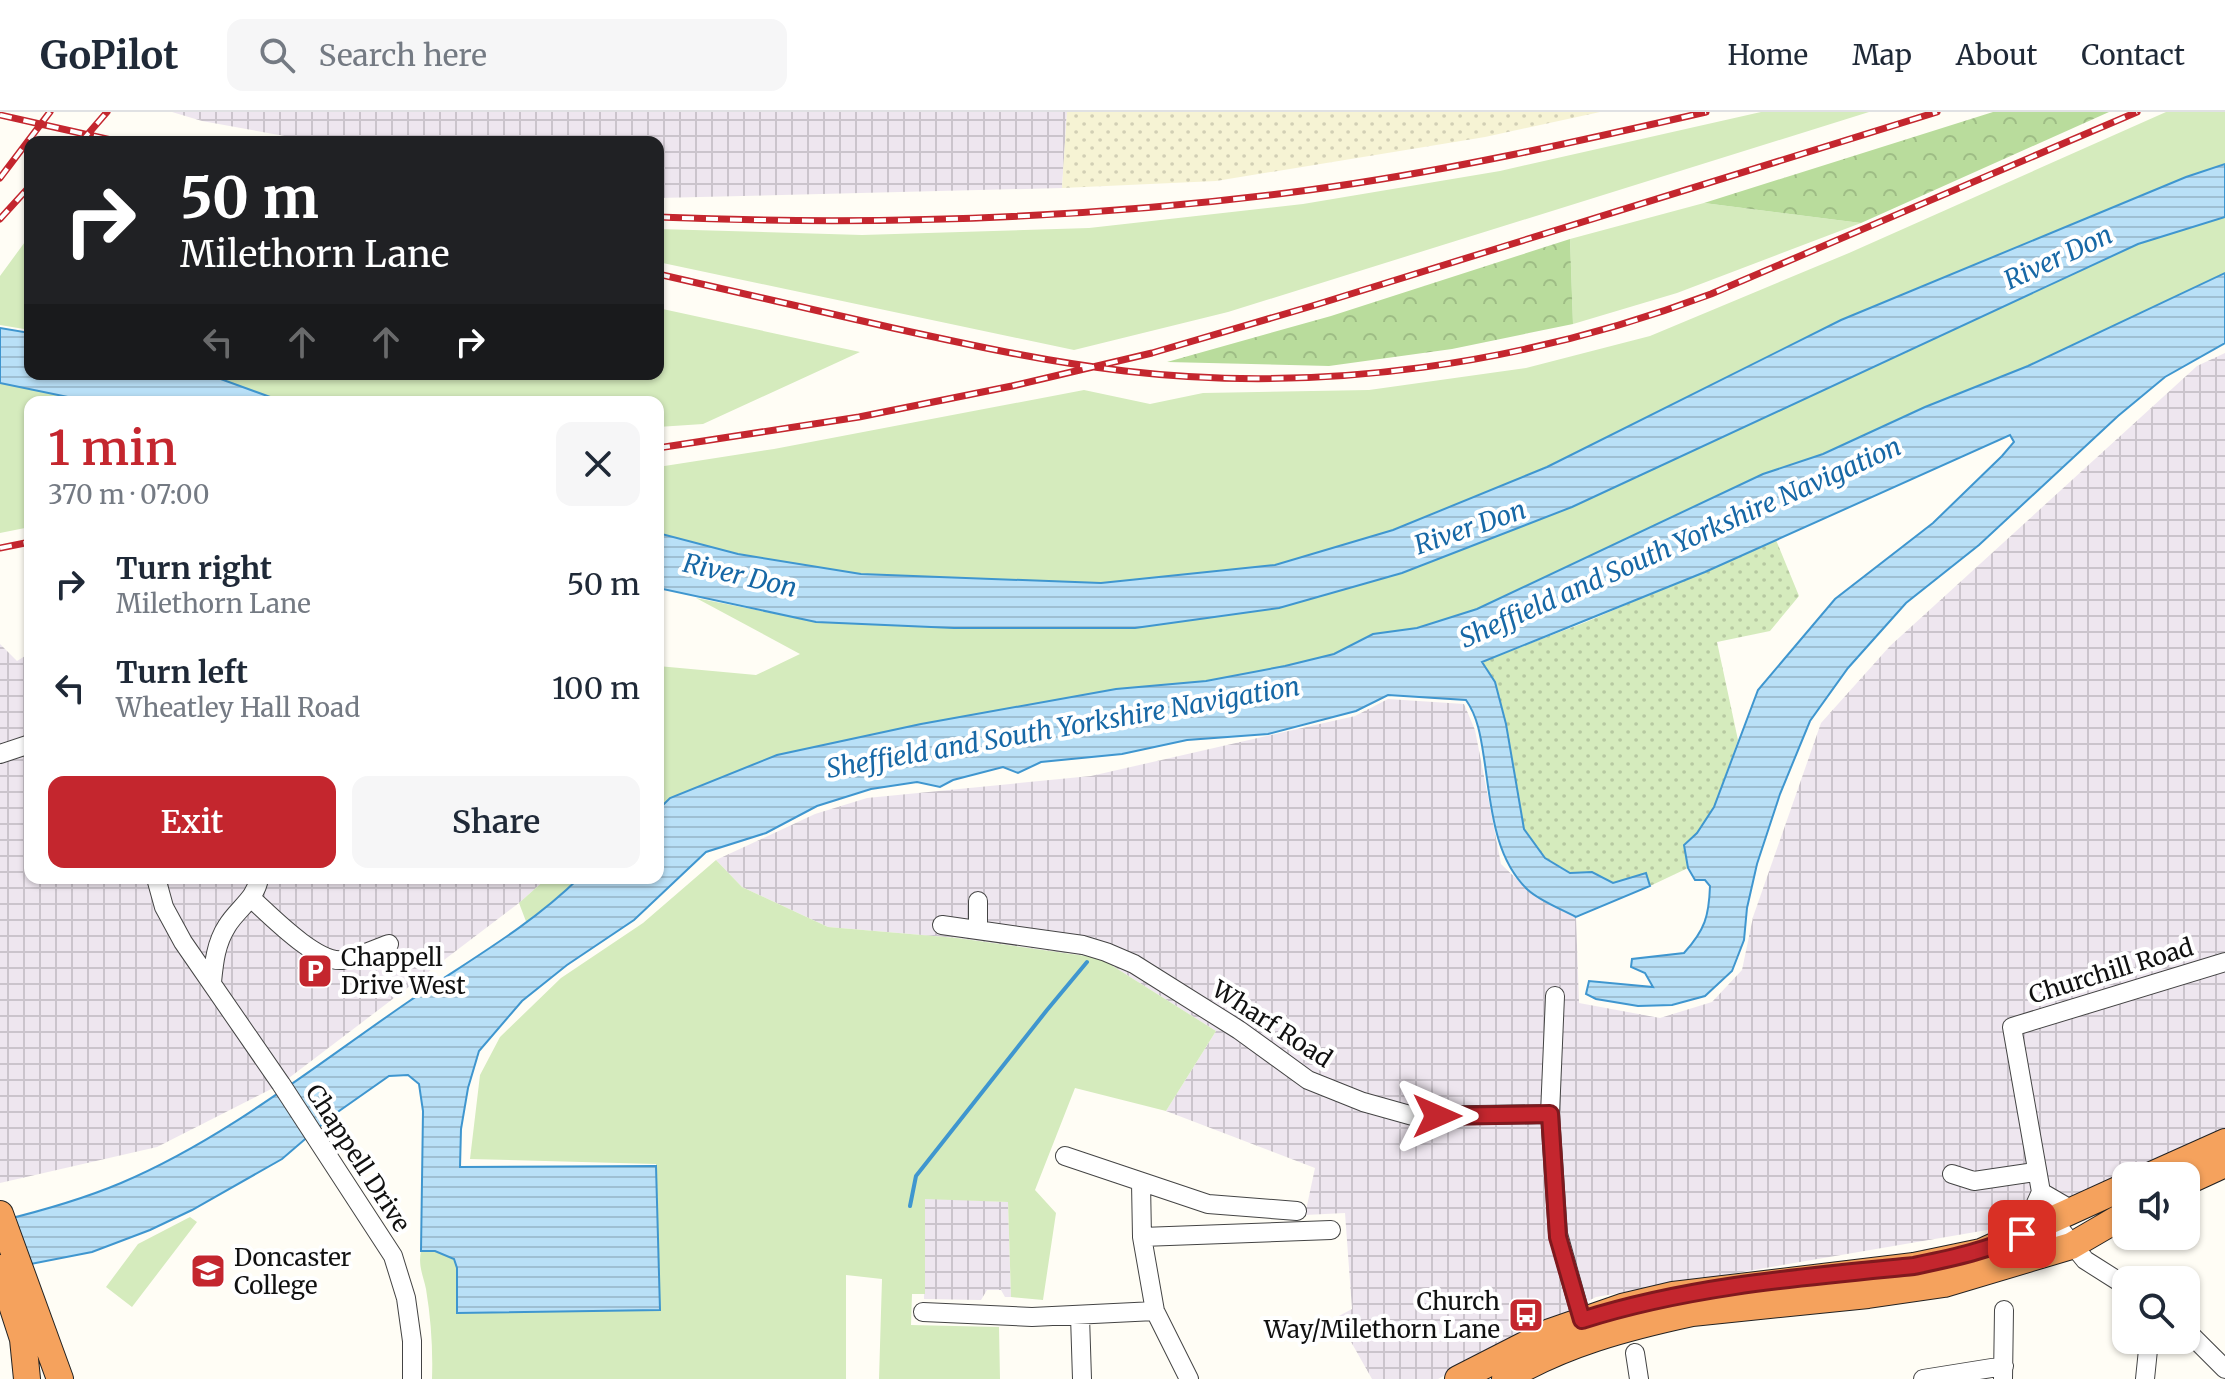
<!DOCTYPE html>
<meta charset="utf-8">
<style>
body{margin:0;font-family:Merriweather,serif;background:#f6f6f7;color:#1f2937;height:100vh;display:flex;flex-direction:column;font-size:30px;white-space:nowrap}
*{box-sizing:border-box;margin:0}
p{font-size:26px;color:#747a83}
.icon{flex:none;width:44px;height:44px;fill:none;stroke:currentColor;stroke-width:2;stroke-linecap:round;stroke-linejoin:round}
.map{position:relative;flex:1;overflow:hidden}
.sheet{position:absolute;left:24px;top:284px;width:640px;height:488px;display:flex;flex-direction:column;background:#fff;border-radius:16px;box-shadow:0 2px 6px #0004}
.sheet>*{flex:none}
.hud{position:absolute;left:24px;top:24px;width:640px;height:244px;border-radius:16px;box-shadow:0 2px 6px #0004;background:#202124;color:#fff;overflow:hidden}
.buttons{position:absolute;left:2112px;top:1050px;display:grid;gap:16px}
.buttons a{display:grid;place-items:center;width:88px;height:88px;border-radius:16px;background:#fff;box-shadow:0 2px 6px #0004;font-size:40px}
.pin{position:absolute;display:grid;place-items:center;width:68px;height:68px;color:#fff;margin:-34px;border-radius:16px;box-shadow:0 4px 12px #0006}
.me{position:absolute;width:88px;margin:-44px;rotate:90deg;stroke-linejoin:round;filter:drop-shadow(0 0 6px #0008)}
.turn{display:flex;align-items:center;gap:28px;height:168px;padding:0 24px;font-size:36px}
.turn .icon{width:104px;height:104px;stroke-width:2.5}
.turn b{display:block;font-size:56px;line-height:68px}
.lanes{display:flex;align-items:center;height:76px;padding:0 24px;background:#0003;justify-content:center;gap:40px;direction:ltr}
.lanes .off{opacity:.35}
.round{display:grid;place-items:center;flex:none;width:84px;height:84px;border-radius:16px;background:#f6f6f7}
.summary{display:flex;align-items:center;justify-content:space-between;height:136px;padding:0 24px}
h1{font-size:48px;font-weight:600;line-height:60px;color:#c4262e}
.cta{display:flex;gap:16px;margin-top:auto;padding:16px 24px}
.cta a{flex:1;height:92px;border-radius:16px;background:#c4262e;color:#fff;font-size:32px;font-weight:600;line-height:92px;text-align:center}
.cta a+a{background:#f6f6f7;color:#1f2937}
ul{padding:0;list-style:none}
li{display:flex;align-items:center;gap:24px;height:104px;padding:0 24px}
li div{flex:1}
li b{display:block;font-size:30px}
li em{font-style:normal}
header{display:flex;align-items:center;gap:48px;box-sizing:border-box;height:112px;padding:0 40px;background:#fff;border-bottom:2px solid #e0e1e3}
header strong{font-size:38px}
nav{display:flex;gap:44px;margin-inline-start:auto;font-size:28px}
.search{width:560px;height:72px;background:#f6f6f7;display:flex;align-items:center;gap:20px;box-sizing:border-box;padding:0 28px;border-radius:16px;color:#747a83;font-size:30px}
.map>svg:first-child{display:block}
.industrial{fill:url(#industrial-grid)}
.farmland{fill:url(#farmland-dots)}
.grass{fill:#d5ebbd}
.forest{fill:url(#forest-crowns)}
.garden{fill:url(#garden-dots)}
.water{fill:url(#water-rules);stroke:#3f96cf;stroke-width:2}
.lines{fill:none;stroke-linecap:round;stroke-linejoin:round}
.stream{stroke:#3f96cf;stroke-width:4}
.minor-casing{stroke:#444;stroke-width:20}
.highway-casing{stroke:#222;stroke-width:28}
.minor{stroke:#fff;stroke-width:18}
.highway{stroke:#f5a25d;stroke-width:26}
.rail-casing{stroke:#c4262e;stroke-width:7}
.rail{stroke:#fff;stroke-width:4;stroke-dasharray:12;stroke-linecap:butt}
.route-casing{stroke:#7f191e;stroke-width:20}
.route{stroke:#c4262e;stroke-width:14}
.labels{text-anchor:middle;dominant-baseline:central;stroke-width:8;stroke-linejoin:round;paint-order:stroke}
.poi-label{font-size:24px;fill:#111;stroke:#fff;text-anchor:start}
.street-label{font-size:24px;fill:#111;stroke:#fff}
.water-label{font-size:26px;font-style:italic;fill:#1768a6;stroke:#fff}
</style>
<header>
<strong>GoPilot</strong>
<div class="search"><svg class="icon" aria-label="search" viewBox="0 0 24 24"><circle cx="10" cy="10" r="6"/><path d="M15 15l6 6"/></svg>Search here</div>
<nav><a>Home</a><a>Map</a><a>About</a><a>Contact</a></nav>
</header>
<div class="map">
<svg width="2225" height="1267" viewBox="0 0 2225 1267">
<defs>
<pattern id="industrial-grid" width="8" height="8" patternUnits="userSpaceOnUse" patternTransform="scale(2)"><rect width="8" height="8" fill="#eee6ef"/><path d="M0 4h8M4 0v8" fill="none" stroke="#cbc4cc"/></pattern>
<pattern id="farmland-dots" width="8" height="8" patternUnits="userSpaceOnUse" patternTransform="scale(2)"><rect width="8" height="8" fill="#f6f3d4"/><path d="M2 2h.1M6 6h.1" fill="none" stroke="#d2cfb5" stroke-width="1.8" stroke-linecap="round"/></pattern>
<pattern id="forest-crowns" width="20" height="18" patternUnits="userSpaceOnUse" patternTransform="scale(2)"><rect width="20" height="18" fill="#b9dc9c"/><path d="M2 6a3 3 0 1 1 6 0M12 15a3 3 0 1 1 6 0" fill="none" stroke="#9ebc85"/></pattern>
<pattern id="garden-dots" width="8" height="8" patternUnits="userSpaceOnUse" patternTransform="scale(2)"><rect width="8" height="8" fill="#d5ebbd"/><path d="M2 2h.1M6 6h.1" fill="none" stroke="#b6c8a1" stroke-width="1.8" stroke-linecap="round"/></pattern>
<pattern id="water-rules" width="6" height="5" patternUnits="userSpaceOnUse" patternTransform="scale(2)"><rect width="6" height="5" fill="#b9e0f7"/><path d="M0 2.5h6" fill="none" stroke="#9ebfd3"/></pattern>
</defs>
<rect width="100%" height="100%" fill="#fffdf5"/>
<path class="industrial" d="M172,0H1067L1062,76L658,86V30H318L202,9Z
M2225,241V1030L2149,1064H2126L2052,1107L1596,1185L1438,1267H1372L1337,1205L1352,1197L1345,1101L1305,1103L1315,1056L1166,999L1216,919L1100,846L957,826L828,815L742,775L716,748L815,702L867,686L1091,664L1355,604L1388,587L1464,592L1475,618L1501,752L1529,779L1576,805L1579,891L1660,906L1712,890L1742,858L1753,805L1821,611L1890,534L2197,254Z
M0,532L17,549L30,541V766H547L519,791L281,972L157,1035L0,1071Z
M925,1086L1008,1090L1011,1185H1005L1001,1178H987L981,1188L924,1187Z"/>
<path class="farmland" d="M1067,0H1600L1485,25L1216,69L1062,76Z"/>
<path class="grass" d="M1761,0H1869L1228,200L1074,238L658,150V117L862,123L1089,116L1303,92L1500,59Z
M2166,0H2225V52L2186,65L1841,208L1547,355L1393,418L1275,453L1101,471L861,462L738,442L658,421V355L774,337L1084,278L1150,292L1203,281L1369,278L1526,256L1650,224L1849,141Z
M1704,91L1861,111L1677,181L1573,212L1570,127Z
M2225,105V161L2212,168L2028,254L1925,295L1823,342L1763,362L1477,497L1417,516L1373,522L1334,542L1285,554L1206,569L1116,577L921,612L777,643L670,686L658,698V554L756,563L800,542L696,486L816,510L1402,461L1572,395L2138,132Z
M30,123V218L0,213V164Z
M658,196L860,240L703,312L658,315V290H284L207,262H658Z
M0,271L92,290H30V415L0,421Z
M716,748L742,775L828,815L957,826L1100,846L1216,919L1166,999L1075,976L1035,1078L1056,1101L1043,1188L1011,1185L1008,1090L925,1087V1182H912L911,1213L999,1215L1000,1267H879L882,1167L846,1163V1267H432C433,1237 431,1207 426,1177C423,1163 418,1154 421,1139H434L454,1147L457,1156V1201L660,1197L656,1052L470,1047L480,963L500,925L561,866L643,811Z
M547,766H579L527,812L519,791Z
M190,1105L197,1110L132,1195L106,1175L138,1132Z"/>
<path class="forest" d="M1993,0H2109L1861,111L1704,91Z
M1570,127L1573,212L1452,237L1329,254L1167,250L1331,204Z"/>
<path class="garden" d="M1776,428L1799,484L1770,519L1717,530L1738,628L1714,695L1697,721L1684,733L1688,756L1650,774L1646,762L1613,771L1592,760L1570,761L1545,746L1524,717L1482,550L1586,510Z"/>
<path class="water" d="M2225,52V105L2138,132L1572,395L1402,461L1279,496L1135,516H954L816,510L658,476V421L738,442L861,462L1101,471L1275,453L1393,418L1547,355L1841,208L2186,65Z
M2225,161V231L2165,265L2118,304L1979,433L1906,491L1848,556L1810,609L1780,682L1757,752L1747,796L1744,828L1732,859L1705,884L1672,893L1638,894L1596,887L1586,882L1589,869L1653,875L1645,861L1631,855L1632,847L1684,841C1705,818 1709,804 1710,774L1705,768H1695L1688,756L1684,733L1697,721L1714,695L1758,578L1835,487L1933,411L2002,344L2014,330L2010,323L1705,460L1482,550L1495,570L1506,612L1524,717L1545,746L1570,761L1592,760L1613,771L1646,761L1650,774L1576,805C1561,797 1540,789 1528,778C1493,745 1491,691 1484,646C1481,626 1478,605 1466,588L1388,583L1356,599L1268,622L1187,628L1122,642L1041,650L1018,661L1003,655L953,668L940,675L917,670L871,677L817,694L766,721L706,740L634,808L567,853L522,889L479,939L468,976L461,1017L460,1055L656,1054L660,1198L457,1201V1156L454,1147L435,1139H421L423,999L419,972L408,963L389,964L332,1004L282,1047L192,1098L150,1118L92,1140L0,1158V1109C41,1099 83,1087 121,1071C225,1027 316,953 408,890C466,850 528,816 579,766H658V698L670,686L777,643L921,612L1116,577L1206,569L1285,554L1334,542L1373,522L1417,516L1477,497L1763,362L1823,342L1925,295L2028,254Z
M0,216L30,221V262H207L284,290H92L0,271Z"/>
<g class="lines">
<path class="stream" d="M910,1094L916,1064L1047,898L1087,850"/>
<defs>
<path id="minor" d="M0,642L30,632
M156,766L164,795L183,830L281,972L393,1144L406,1186L412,1229V1267
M251,786C270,803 316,851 342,848C357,846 374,837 389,832
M942,813L1083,833L1106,840L1134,852L1239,918L1308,968L1363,990L1413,1004L1550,1002
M978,817V789
M212,870C214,850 216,831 227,814C237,797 256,787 259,766
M1555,884L1550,1002L1558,1122L1582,1208
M1065,1044L1208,1092L1297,1099
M1952,1062L1974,1069L2035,1060
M1141,1071L1142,1125L1155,1199L1189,1267
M2072,1098L2041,1080L2012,915L2225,850
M2052,1107L2085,1148L2126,1174
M2022,1122L2041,1080
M1142,1125L1331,1118
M923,1200L1032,1205L1155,1199
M1080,1204L1082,1267
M2186,1218L2225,1257
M1635,1241L1639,1267
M1923,1267L2004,1254
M2003,1267L2004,1198
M2145,1267L2149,1228"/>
<path id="highway" d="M2149,1064L2225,1030
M2186,1070L2225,1052
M0,1102L60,1267
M0,1156L23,1227L27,1267
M1458,1267L1550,1220L1622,1195L1673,1183L1914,1154L1981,1140L2126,1074
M1505,1267C1562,1232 1627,1215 1692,1201L1868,1183L1944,1172L2071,1134L2126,1102"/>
</defs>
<use href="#minor" class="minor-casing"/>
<use href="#highway" class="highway-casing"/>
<use href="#minor" class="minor"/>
<use href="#highway" class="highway"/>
<defs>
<path id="rail" d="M0,3L120,30
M81,30L107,0
M0,66L50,0
M658,105C876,114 1093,107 1309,78C1443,60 1575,30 1706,0
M0,107L30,74
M658,162C736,180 815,198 893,216C970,233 1047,250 1125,259C1323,282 1525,252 1711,182L2137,0
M658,336L859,305L1012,274L1152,241L1312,194L1937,0
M0,436L30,430"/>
</defs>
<use href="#rail" class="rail-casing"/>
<use href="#rail" class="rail"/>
</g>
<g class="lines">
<defs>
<path id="route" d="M1437,1004L1550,1002L1558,1125L1582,1208C1689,1174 1802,1165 1914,1154C1952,1146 1987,1139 2022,1122"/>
</defs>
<use href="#route" class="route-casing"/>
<use href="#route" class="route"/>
</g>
<defs>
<symbol id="parking-square" viewBox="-11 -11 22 22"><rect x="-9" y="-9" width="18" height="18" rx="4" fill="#c4262e" stroke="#fff"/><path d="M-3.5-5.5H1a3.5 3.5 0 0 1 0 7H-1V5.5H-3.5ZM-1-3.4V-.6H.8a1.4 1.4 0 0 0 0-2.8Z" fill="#fff"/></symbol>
<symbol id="university-square" viewBox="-11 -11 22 22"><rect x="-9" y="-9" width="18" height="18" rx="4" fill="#c4262e" stroke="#fff"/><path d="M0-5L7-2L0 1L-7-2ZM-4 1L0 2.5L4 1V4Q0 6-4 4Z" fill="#fff"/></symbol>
<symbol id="bus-square" viewBox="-11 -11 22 22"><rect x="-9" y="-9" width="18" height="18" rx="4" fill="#c4262e" stroke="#fff"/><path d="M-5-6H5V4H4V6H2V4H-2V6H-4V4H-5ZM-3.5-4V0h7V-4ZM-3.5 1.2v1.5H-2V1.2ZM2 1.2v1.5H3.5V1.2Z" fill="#fff"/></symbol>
</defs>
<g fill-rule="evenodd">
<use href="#parking-square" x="295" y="839" width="40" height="40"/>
<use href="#university-square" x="188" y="1139" width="40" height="40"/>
<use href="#bus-square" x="1506" y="1183" width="40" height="40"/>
</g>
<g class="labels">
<g class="poi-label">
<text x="341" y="845">Chappell<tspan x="341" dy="28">Drive West</tspan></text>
<text x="234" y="1145">Doncaster<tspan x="234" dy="28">College</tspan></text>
<text x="1500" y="1189" text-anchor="end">Church<tspan x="1500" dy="28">Way/Milethorn Lane</tspan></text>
</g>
<g class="street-label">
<text transform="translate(2111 859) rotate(-17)">Churchill Road</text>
<text transform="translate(1272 912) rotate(33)">Wharf Road</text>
<text transform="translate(358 1046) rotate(57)">Chappell Drive</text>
</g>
<g class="water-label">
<text transform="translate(2058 145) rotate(-25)">River Don</text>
<text transform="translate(1470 415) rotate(-19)">River Don</text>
<text transform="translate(1680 430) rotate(-24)">Sheffield and South Yorkshire Navigation</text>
<text transform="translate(740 463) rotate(13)">River Don</text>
<text transform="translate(1063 615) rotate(-10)">Sheffield and South Yorkshire Navigation</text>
</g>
</g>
</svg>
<div class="buttons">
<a><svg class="icon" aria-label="sound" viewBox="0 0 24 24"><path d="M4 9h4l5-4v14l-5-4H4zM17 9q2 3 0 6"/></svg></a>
<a><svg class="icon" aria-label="search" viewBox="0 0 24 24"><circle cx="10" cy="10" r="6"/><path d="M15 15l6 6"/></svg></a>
</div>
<div class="pin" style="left:2022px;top:1122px;background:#d93025"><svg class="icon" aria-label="arrive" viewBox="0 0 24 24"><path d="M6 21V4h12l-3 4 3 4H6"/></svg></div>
<svg class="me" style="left:1437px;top:1004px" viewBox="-20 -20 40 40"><path d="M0-17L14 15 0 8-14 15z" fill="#c4262e" stroke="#fff" stroke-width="4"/></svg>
<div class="hud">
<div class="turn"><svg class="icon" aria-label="right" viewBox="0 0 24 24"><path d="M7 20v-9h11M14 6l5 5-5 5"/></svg><div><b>50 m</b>Milethorn Lane</div></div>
<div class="lanes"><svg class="icon off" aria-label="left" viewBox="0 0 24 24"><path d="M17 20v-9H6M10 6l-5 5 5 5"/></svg><svg class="icon off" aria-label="ahead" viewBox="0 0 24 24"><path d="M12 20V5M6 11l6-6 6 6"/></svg><svg class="icon off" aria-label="ahead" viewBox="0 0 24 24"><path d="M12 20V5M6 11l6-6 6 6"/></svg><svg class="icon" aria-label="right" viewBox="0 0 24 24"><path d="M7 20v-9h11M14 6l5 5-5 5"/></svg></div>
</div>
<section class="sheet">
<div class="summary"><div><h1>1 min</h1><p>370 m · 07:00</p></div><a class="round"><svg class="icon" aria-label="close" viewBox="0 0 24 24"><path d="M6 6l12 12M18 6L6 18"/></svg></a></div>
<ul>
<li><svg class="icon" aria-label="right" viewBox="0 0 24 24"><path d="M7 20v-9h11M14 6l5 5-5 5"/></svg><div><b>Turn right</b><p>Milethorn Lane</p></div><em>50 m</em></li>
<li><svg class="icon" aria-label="left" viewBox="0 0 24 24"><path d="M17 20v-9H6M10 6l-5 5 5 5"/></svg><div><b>Turn left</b><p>Wheatley Hall Road</p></div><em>100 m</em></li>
</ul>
<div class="cta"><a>Exit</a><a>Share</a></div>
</section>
</div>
